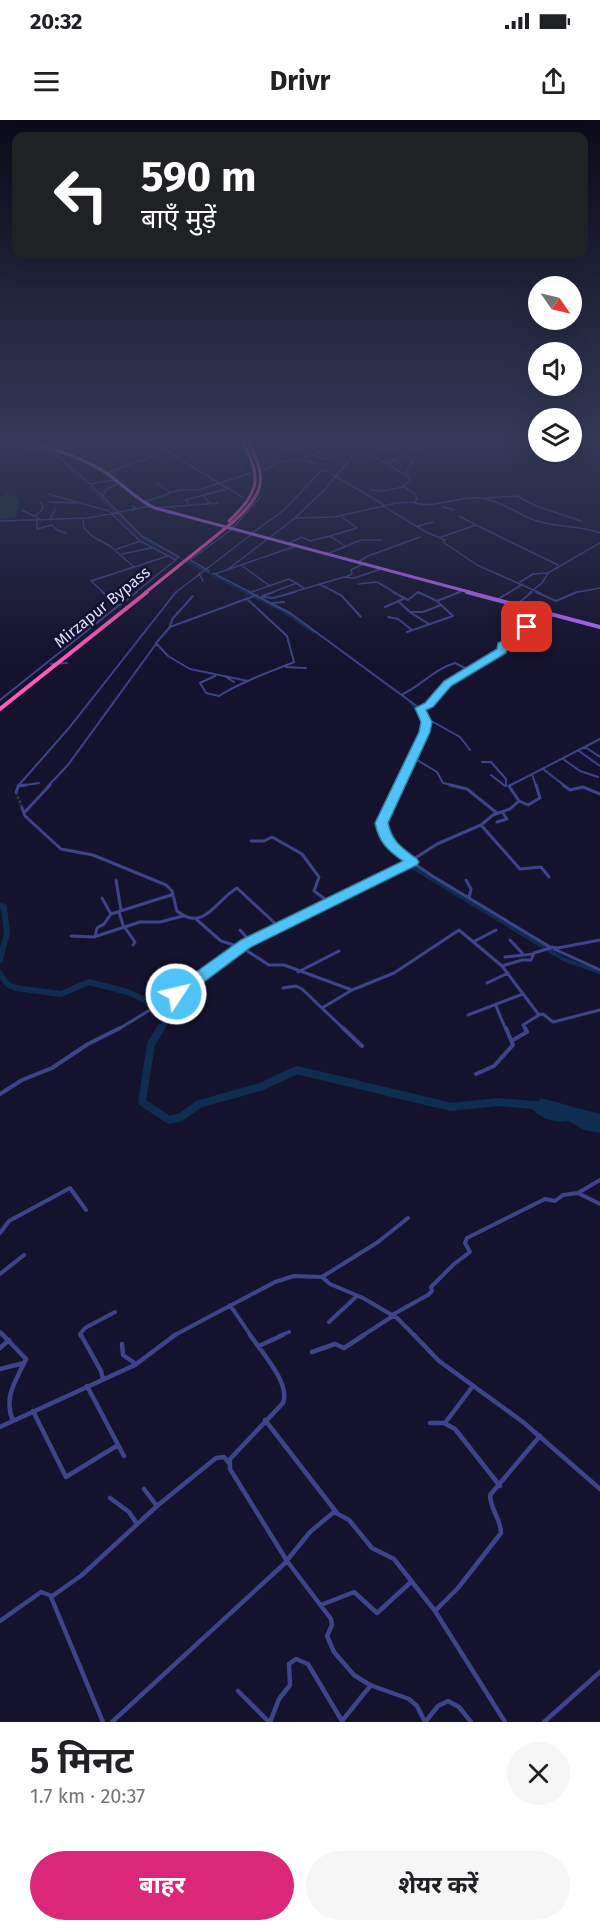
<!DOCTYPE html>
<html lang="hi">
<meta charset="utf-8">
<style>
body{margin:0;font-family:"Fira Sans","Noto Sans Devanagari",sans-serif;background:#f6f6f6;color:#202124;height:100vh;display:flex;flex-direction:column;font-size:22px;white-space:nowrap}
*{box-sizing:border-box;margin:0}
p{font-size:20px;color:#757577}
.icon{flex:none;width:33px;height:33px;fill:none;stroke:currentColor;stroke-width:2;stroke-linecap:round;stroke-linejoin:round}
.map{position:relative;height:1602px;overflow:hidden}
.drawer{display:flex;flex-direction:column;background:#fff;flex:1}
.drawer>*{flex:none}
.banner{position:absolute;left:12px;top:12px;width:576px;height:126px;border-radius:12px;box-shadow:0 6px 24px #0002;background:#202124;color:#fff;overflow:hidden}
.needle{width:39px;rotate:124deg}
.fabs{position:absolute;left:528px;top:156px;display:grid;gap:12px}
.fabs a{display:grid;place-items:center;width:54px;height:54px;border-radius:50%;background:#fff;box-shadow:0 6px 24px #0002;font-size:30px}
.pin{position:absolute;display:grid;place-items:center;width:51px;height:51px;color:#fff;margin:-26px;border-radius:12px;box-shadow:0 3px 9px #0006}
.me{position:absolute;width:66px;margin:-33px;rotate:55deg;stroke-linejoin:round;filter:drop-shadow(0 0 4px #0008)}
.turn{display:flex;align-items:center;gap:21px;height:126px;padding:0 30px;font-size:27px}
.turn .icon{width:78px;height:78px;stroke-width:2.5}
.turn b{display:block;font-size:42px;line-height:51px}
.round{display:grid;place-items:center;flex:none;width:63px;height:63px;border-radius:32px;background:#f6f6f6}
.summary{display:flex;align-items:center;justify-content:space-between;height:102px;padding:0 30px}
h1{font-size:36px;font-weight:700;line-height:45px}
.primary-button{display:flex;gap:12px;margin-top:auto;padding:12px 30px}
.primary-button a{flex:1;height:69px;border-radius:36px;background:#db2777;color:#fff;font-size:24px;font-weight:700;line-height:69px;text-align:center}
.primary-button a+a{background:#f6f6f6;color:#202124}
.status{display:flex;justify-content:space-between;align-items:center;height:42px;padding:0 30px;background:#fff;direction:ltr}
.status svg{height:16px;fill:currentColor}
header{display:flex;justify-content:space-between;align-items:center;height:78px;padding:0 30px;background:#fff;font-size:27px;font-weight:700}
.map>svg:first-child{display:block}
.green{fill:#153732}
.water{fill:#0e2d50}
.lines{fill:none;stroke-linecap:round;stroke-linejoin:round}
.canal-far2{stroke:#0e2d50;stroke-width:2}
.canal-far1{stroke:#0e2d50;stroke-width:3}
.canal{stroke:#0e2d50;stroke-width:4}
.river-far1{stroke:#0e2d50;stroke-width:6}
.river{stroke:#0e2d50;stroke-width:8}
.street-tunnel-far1{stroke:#32314c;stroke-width:1.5;stroke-dasharray:1.5 1;stroke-linecap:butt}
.street-tunnel{stroke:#32314c;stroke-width:3;stroke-dasharray:3 1.5;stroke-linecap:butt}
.street-far4{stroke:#3e438b;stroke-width:1.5}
.street-far3{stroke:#3e438b;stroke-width:2}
.street-far2{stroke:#3e438b;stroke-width:3}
.street-far1{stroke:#3e438b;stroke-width:4}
.street{stroke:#3e438b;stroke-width:4.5}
.primary-far1{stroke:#b667fd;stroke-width:3}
.primary{stroke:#b667fd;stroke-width:4}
.highway-far1{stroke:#fd5bb9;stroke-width:3}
.highway{stroke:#fd5bb9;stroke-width:4}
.highway-bridge{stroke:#fd5bb9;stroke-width:3}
.route{fill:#4fc3f7;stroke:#337fa1;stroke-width:1.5}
.labels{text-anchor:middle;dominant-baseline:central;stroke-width:5;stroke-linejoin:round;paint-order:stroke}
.far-street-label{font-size:16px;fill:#dfdeff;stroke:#14122d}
</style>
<div class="status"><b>20:32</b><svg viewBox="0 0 49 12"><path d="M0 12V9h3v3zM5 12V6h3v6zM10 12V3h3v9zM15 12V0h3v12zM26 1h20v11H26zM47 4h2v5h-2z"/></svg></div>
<header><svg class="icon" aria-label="menu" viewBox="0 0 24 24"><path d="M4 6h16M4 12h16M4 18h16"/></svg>Drivr<svg class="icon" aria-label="share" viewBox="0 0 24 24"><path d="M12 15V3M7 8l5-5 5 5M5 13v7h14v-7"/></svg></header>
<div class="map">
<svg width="600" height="1602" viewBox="0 0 600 1602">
<rect width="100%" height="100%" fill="#14122d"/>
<path class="green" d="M7,374L15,376L19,380L16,398L0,399V378Z"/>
<path class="water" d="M541,978L600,994V1013L584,1010L569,1001L558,1002L544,998L532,990Z"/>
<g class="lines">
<path class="canal-far2" d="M0,320L58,337L143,419L248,473"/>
<path class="canal-far1" d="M245,472L283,491L314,512
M396,666L422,610V596L410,582"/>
<path class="canal" d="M397,665L378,701C381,721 394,733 409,745L565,840L600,852"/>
<path class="river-far1" d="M0,786L4,787L7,813L0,840
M0,854L8,865L16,868L61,874L89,862L128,872L145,880L167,899L160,910"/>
<path class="river" d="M161,908L151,924L142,982L169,1000L181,997L199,984L260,967L297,950L451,987L498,982L544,986"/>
<path class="street-tunnel-far1" d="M341,334L352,332"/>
<path class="street-tunnel" d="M16,672L22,688"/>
<path class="street-far4" d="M1,319L56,334L90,364L114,360
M112,319H118
M121,319H132
M131,319L138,323L151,322L244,378
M292,319C303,328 317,330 331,336
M357,321L367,324
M186,322L195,319
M122,323L134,322
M89,325L106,319
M352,328L358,331
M53,329L65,321L63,319
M59,331L78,326L76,323
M352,332L417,329
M396,332L413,342
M370,334L407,356
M305,337L322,332
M316,337L323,339L341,334
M79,338L89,335
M118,338L126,344
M391,338L401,344
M387,343L405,337
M272,344L276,338L271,334L303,327
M241,348L246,354
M265,350C280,339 299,336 316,344
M106,353L187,324L181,319
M332,354L384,385
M90,364L142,416L179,437L135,473
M158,364L171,373
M371,370L383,371L403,367
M48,374L109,391L140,421L176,440
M204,377L211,384
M103,378L105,370L119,363
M484,378L517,376L536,386L581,401
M49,382L76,383
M144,382L179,370H198L251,353
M40,383L43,385L42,390L35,396L41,400
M414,383C438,389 458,375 482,378C502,381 518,395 537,401C558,408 580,405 600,413
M190,385L185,380L227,369
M132,386L135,387L132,391
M383,386L426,412L445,420L443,422L477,445L540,473
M443,387L454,390
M155,388L218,383
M22,390L34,396
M459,396L474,404
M295,398L326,368L356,332
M83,399L84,408L92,416L110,426L134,447
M37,400V409L52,405L57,410L66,413
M50,400L55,389
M0,401L88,398L151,386
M418,406L433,402
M251,414L284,390L321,351L326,350
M330,416L357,408L342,397
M441,417L476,405L558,445
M287,424L302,417L310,421L330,416L345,426
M117,429L140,421
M122,434L151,428
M327,434L361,420H382
M358,442L368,436L420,417
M241,445L270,466
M227,450L295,398L335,397L396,383L415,382L417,379L415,374L403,366L410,361L407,352L418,330L428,319
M209,451L190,440L232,409L261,376
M199,453L203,461
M213,453L252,473
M215,454L296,426
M346,457L352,454L351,450L363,444
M520,462L533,454L548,453L600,423
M319,464L337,473
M358,464L377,462L396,473
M252,472L289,459L304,468
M104,473L91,461L168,436
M175,473L252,414
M270,473L297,463
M290,473L344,457L354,458L381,449
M417,473H420
M456,473L461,471
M508,473L523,464
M529,473L542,463L548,453
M573,473L600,468"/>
<path class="street-far3" d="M102,472L116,485H120L137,472
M249,472L290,493L422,590C430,615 409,643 398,666
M334,472L341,475L361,497
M393,472L408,480L418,472L437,481
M536,472L556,481L577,472
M262,476L274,472
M262,477L273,478L295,472
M496,480L510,472
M398,481L411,493L429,504
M272,483L284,482
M516,485L532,472
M385,487L405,478
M411,492H423L441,485
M388,497L398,499L412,510
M169,508L173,498L193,476
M407,512L453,496L437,481L460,472
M51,544L67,543
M286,547L306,548
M215,556L200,563L206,573L219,576C242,561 268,553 294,542L287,516L247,479
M226,557L234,562
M248,561L190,549L168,536L156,523L170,507L257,475
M403,574C422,565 434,549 455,543L469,550
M0,580L118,486
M420,588L429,585L447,563L503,531L501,525L519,516L517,512L527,508L533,509L555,495
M426,598L460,617L470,630
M585,627L600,637
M579,631L600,646
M412,637L437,652L443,663L456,666
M563,639L580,651L598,657
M482,642H491L506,659V666
M543,649L565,666
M532,654L536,666
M491,655L505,666
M18,666L39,663
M18,666L69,608L176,472
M48,666L68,645L156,524
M509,666L600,619"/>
<path class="street-far2" d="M399,665L382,699L384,715L394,730L434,757L550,827L558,828L600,820
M450,665L467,669L497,693
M563,665L570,670L583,667L600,674
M18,666L26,665
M16,672L19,665
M519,681L528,685L540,678L536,665
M22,688L25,696L61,729L93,735L166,765L172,771L177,791C204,813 216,780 237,768L280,808
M24,693L50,665
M497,702L507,699L502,692
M481,705L520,749L541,747L549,757
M251,721H264L272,717L302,734L319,757L314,771L329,782
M116,760L121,790
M466,760L471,769L469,778
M102,778L111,794
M119,792L123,805L135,822L133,825
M197,800L221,821L240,827
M240,810L250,821
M71,816L95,817L97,808L104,804L111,794L171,775
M97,816L140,802H160L183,796
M510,820L522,833
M475,821L496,810
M241,827L269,845H284L352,870L394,853L459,810L502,846
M550,828L534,833L531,840H522L502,846L539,895L543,894L553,902L600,890
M554,829L600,850
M505,837L533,834
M298,852L339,831
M487,863L508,853
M283,868L296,866L302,869L345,910
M496,886L506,910
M322,888L352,870
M468,895L523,874
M117,910L186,868L246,824L389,755L437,724L481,705L493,695L510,689L519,681L509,666L511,665
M526,910L523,905L539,895"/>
<path class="street-far1" d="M343,908L362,926
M513,920L527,912L525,908
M476,954L494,946L513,925L506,908
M0,974L22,960L52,948L88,924L120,908
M578,1073L600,1084
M0,1113L9,1101L70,1068L86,1090
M0,1154L24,1135
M322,1157L378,1122L408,1098
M230,1185L251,1216
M392,1195L428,1175L432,1171L431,1167L454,1144L470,1132L465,1123L467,1118L545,1079L555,1081L563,1075L578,1073L600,1060
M329,1202L357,1176
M0,1212L4,1216
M81,1216L80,1214L85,1208L115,1192
M173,1216L275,1162L294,1156L322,1157L330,1164L363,1178L397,1198L415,1216
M279,1216L289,1212
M362,1216L393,1196"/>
<path class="street" d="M3,1215L26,1239C16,1261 3,1277 13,1301
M81,1215L101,1251L103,1259
M250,1215C261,1231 291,1264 283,1283L230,1339V1349L287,1441L331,1499L332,1505L327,1516L334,1532L354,1555L370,1565L409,1579L417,1586L425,1602
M414,1215L439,1241L523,1302L600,1369
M122,1224L123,1235L136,1244
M259,1226L283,1215
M0,1228L9,1220
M312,1232L335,1224L344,1228L364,1215
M0,1249L24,1243
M87,1266L124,1336
M33,1291L66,1357L118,1325
M265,1300L337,1393
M430,1303H444L455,1309L500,1366
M445,1303L473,1266
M0,1307L135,1245L175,1215
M144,1369L157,1386
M110,1378L129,1392L137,1404
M321,1485L354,1472L377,1493L411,1462
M435,1491L458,1468L501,1413C501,1399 490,1389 490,1375L540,1316
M0,1501L41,1472L52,1476
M238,1571L269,1602
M426,1601L438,1586L448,1581L459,1587L471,1602
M103,1602L51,1477L82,1455L157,1386L216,1338L224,1337L228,1342
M112,1602L284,1444L310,1412L334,1392L349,1400L372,1428L394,1439L435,1491L505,1602
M270,1602L279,1579L290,1565L289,1544L296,1539L308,1544L342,1601L371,1565
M544,1602L600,1552"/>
<path class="primary-far1" d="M15,319C46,327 79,335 106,353C123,364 136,380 155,388L473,473"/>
<path class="primary" d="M467,472L600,507"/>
<path class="highway-far1" d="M229,401C261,370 262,358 241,319
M233,402C266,372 268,357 246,319
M145,473L222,411"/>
<path class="highway" d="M0,589L147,472"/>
<path class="highway-bridge" d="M222,411L233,402"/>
</g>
<linearGradient id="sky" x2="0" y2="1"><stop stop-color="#0b0a19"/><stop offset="0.59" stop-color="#343957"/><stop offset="1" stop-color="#343957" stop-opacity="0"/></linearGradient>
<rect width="600" height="543" fill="url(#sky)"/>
<path class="route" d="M524,505L532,507L522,513V519L507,527L506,533L451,566L433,587L426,590L432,602L430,612L388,703C392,722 402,728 417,739L419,742L417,745L251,827L181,879H171L169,874L171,870L241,820L403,741C387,730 379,722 375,703L419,612L421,602L415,588L425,583L444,561L497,529L498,523L513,516V510Z"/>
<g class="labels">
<g class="far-street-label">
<text transform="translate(102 487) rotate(-39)">Mirzapur Bypass</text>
</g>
</g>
</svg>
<div class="fabs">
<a><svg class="needle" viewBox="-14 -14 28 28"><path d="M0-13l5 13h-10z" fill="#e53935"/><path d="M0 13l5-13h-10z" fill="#757577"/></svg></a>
<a><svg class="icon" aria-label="sound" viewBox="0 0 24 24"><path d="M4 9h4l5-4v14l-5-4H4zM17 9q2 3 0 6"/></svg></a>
<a><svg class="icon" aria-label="layers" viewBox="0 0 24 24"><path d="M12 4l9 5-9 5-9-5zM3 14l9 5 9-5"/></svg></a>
</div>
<div class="pin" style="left:527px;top:507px;background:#d93025"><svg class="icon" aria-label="arrive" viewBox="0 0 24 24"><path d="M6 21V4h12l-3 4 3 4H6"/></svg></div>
<svg class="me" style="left:176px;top:874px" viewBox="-20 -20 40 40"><circle r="17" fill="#4fc3f7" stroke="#fff" stroke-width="3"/><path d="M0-11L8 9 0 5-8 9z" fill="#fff"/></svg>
<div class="banner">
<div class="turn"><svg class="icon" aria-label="left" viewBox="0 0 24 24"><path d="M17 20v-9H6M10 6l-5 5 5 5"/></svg><div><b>590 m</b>बाएँ मुड़ें</div></div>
</div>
</div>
<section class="drawer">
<div class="summary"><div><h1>5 मिनट</h1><p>1.7 km · 20:37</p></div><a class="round"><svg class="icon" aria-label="close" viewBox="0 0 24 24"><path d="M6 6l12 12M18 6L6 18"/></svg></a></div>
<div class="primary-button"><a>बाहर</a><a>शेयर करें</a></div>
</section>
